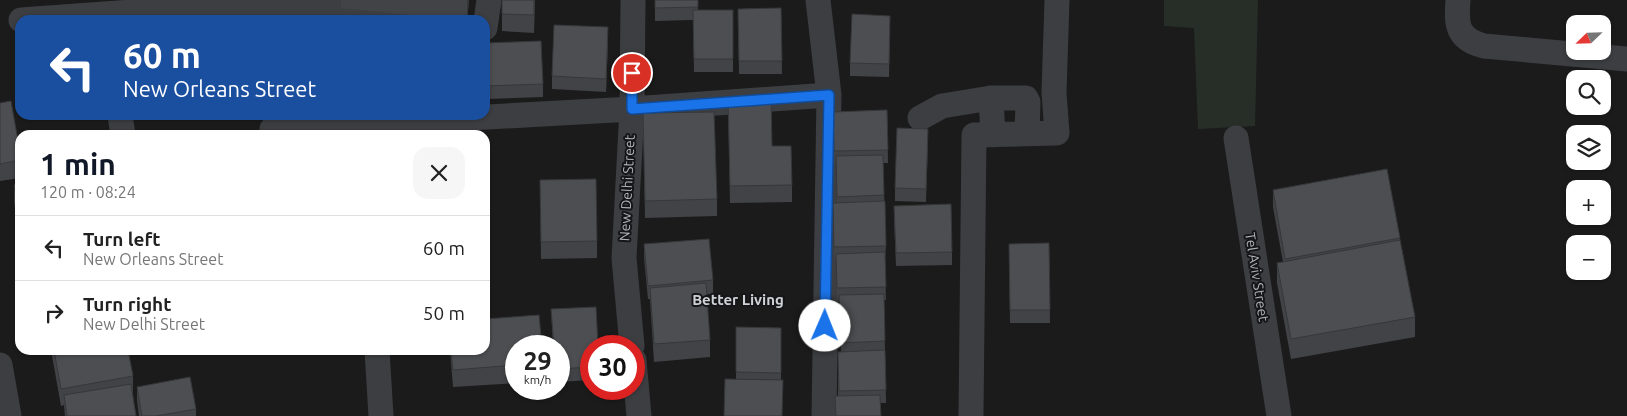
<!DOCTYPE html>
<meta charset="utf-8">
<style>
body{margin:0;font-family:Ubuntu,sans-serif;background:#f6f6f6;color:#222;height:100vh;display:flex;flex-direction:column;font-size:19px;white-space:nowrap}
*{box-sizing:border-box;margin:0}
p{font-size:16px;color:#767676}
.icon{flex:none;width:28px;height:28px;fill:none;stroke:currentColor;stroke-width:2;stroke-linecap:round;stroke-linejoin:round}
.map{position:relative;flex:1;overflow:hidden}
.drawer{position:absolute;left:15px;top:130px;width:475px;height:225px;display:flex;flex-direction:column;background:#fff;border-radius:15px;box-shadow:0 1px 4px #0004}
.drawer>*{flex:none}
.guide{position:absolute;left:15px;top:15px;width:475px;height:105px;border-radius:15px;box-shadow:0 1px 4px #0004;background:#1a4fa0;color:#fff;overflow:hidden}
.needle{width:32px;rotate:247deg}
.controls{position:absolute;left:1566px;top:15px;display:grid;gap:10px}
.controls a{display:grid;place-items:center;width:45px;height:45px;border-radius:10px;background:#fff;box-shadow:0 1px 4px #0004;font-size:25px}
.speed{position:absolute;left:505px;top:335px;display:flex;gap:10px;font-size:25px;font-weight:700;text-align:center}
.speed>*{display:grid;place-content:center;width:65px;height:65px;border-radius:50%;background:#fff;box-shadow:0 1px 4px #0004;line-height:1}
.speed small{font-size:12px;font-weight:400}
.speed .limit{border:8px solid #d22;background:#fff;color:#111}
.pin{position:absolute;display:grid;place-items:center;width:42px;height:42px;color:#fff;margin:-21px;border:2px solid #fff;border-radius:50%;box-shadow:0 1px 5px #0007}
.me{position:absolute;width:55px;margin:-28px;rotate:1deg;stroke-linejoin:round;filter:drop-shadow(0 0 4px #0008)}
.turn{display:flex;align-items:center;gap:18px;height:105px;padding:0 25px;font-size:22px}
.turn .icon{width:65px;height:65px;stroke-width:2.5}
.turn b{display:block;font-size:35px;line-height:42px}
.round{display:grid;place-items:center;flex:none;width:52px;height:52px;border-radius:15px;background:#f6f6f6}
.summary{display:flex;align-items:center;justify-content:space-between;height:85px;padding:0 25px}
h1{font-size:30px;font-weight:700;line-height:38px;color:#111827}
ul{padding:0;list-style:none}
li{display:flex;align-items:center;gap:15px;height:65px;padding:0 25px;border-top:1px solid #e0e0e0}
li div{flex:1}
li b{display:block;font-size:19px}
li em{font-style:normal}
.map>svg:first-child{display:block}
.green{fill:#272e27}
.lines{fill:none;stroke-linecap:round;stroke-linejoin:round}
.minor{stroke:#3c3e41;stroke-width:25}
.wall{fill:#424346}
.shaded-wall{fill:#363739}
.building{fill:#4d4e51;stroke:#363739}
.route-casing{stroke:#114b97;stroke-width:12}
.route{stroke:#1a73e8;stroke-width:9}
.labels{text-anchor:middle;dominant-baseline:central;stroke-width:4;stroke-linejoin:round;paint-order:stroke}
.street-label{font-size:14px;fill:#afb5ba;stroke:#161618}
.neighbourhood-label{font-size:15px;font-weight:bold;fill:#cfd3d7;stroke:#161618}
</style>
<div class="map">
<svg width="1627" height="416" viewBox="0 0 1627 416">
<rect width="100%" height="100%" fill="#1b1b1c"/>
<path class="green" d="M1164,0H1258L1255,126L1198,129L1194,28L1164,26Z"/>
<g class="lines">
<path class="minor" d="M818,0L829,95L824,416
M1458,0C1456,25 1457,39 1484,46L1627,59
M21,20L173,9L324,10L415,20
M485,28L489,0
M120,115L123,135
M920,118L942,106L991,98
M272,129L632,109L829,95
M993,135L991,98H1026L1028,102L1027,133
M1236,138L1279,416
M632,346L624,258L632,109L633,0
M377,350L381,416
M634,360L639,416
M0,365L9,416
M971,416L974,135L1057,133L1054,93L1057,0"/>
</g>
<path class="wall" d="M341,0H469L467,20H459L341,8Z
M502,0H535L534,33L502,31Z
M655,0L698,7V10H733V72H694L693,20L655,21Z
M781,8L782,74H739L738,9Z
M890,29L889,77L850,76V63Z
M608,40L606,92L552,89V76Z
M485,43L543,84V97L485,99Z
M728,97L772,146L792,185V202L730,203Z
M0,103L20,152V178L0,181Z
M887,110L888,163H883L886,246L885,259L886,300H884L886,403H880L838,396V352H841L839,301H837L836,260H834L833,216V203H837L836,164H834L833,112Z
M643,113L717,199V216L645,218Z
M928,142L926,202L895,201V188Z
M540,180L597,241V258L541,259Z
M20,183V238L14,202V185Z
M1273,190L1400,238L1415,317V337L1291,359L1277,283V263L1283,262L1273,207Z
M894,219L952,252V265L896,266Z
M1049,243L1050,323H1010L1009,244Z
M644,244L713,280V294H706L710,340V357L654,362L650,299H648L644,258Z
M551,309L591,346V380L559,382V346H553Z
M736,327L781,328V380L736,379Z
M516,346V383L453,387L450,350H485Z
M51,350H128L133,376V394H132L136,416H65L64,405L61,406Z
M137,387L196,409V416H139L137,400Z"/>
<path class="shaded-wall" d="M467,0H469L467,20Z
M608,27V40L606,92V79Z"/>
<path class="building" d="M502,0H534V15L502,14Z
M655,0H698V7L655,8Z
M781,8L782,61H739L738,9Z
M693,10H733V59H694Z
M852,14L890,16L889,64L850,63Z
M554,25L608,27L606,79L552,76Z
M541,41L543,84L485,86V43Z
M771,96L772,146H791L792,185L730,186L728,97Z
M11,101L20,152V160L0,164V103Z
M887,110L888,150L834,151L833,112Z
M714,112L717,199L645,201L643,113Z
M897,128L928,129L926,189L895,188Z
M883,155L884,195L837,197L836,156Z
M1387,169L1400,238L1285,259L1273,190Z
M596,179L597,241L541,242L540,180Z
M20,183V220L14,185Z
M885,201L886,246L834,247L833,203Z
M951,204L952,252L896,253L894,206Z
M709,239L713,280L648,286L644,244Z
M1400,240L1415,317L1291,339L1277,263Z
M1049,243L1050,310H1010L1009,244Z
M885,252L886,287L837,288L836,254Z
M706,283L710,340L654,344L650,288Z
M884,294L885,341L841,343L839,295Z
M596,307L598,346H591V367L559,369V346H554L551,309Z
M539,315L542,346H516V365L453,370L451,350H485V319Z
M736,327L781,328V373L736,372Z
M54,350H128L133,376L61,389Z
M885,350L886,390L839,391L838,352Z
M190,377L196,409L156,416H142L137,387Z
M725,379L783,380L782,416H724Z
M131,384L136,416H67L64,395Z
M880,395L881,416H836L835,396Z"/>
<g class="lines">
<defs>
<path id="route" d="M632,73V109L829,95L825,326"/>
</defs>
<use href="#route" class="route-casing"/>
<use href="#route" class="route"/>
</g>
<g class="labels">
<g class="street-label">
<text transform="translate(627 188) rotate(-87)">New Delhi Street</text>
<text transform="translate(1257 277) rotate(81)">Tel Aviv Street</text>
</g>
<g class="neighbourhood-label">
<text x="738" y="299">Better Living</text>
</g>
</g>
</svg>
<div class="controls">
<a><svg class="needle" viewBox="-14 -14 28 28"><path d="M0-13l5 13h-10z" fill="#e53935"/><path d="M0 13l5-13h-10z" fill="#767676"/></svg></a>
<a><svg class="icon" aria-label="search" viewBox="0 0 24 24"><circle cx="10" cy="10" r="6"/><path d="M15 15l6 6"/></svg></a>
<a><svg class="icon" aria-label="layers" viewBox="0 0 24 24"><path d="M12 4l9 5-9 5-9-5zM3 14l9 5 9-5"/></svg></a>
<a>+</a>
<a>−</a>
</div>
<div class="speed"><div>29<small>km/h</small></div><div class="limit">30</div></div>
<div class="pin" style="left:632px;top:73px;background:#d93025"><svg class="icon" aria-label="arrive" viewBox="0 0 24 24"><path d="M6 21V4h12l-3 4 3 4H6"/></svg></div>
<svg class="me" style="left:825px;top:326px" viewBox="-20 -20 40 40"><circle r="19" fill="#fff"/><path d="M0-13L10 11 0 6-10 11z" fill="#1a73e8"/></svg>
<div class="guide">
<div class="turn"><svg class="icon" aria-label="left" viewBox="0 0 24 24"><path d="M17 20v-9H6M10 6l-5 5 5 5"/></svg><div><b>60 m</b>New Orleans Street</div></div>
</div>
<section class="drawer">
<div class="summary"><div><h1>1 min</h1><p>120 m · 08:24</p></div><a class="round"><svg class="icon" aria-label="close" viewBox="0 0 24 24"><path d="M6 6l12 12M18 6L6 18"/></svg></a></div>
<ul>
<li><svg class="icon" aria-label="left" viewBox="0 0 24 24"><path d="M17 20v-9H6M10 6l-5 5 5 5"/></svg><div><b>Turn left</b><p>New Orleans Street</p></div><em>60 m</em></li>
<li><svg class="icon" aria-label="right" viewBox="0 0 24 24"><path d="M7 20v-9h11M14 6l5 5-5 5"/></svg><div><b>Turn right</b><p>New Delhi Street</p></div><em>50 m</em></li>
</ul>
</section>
</div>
